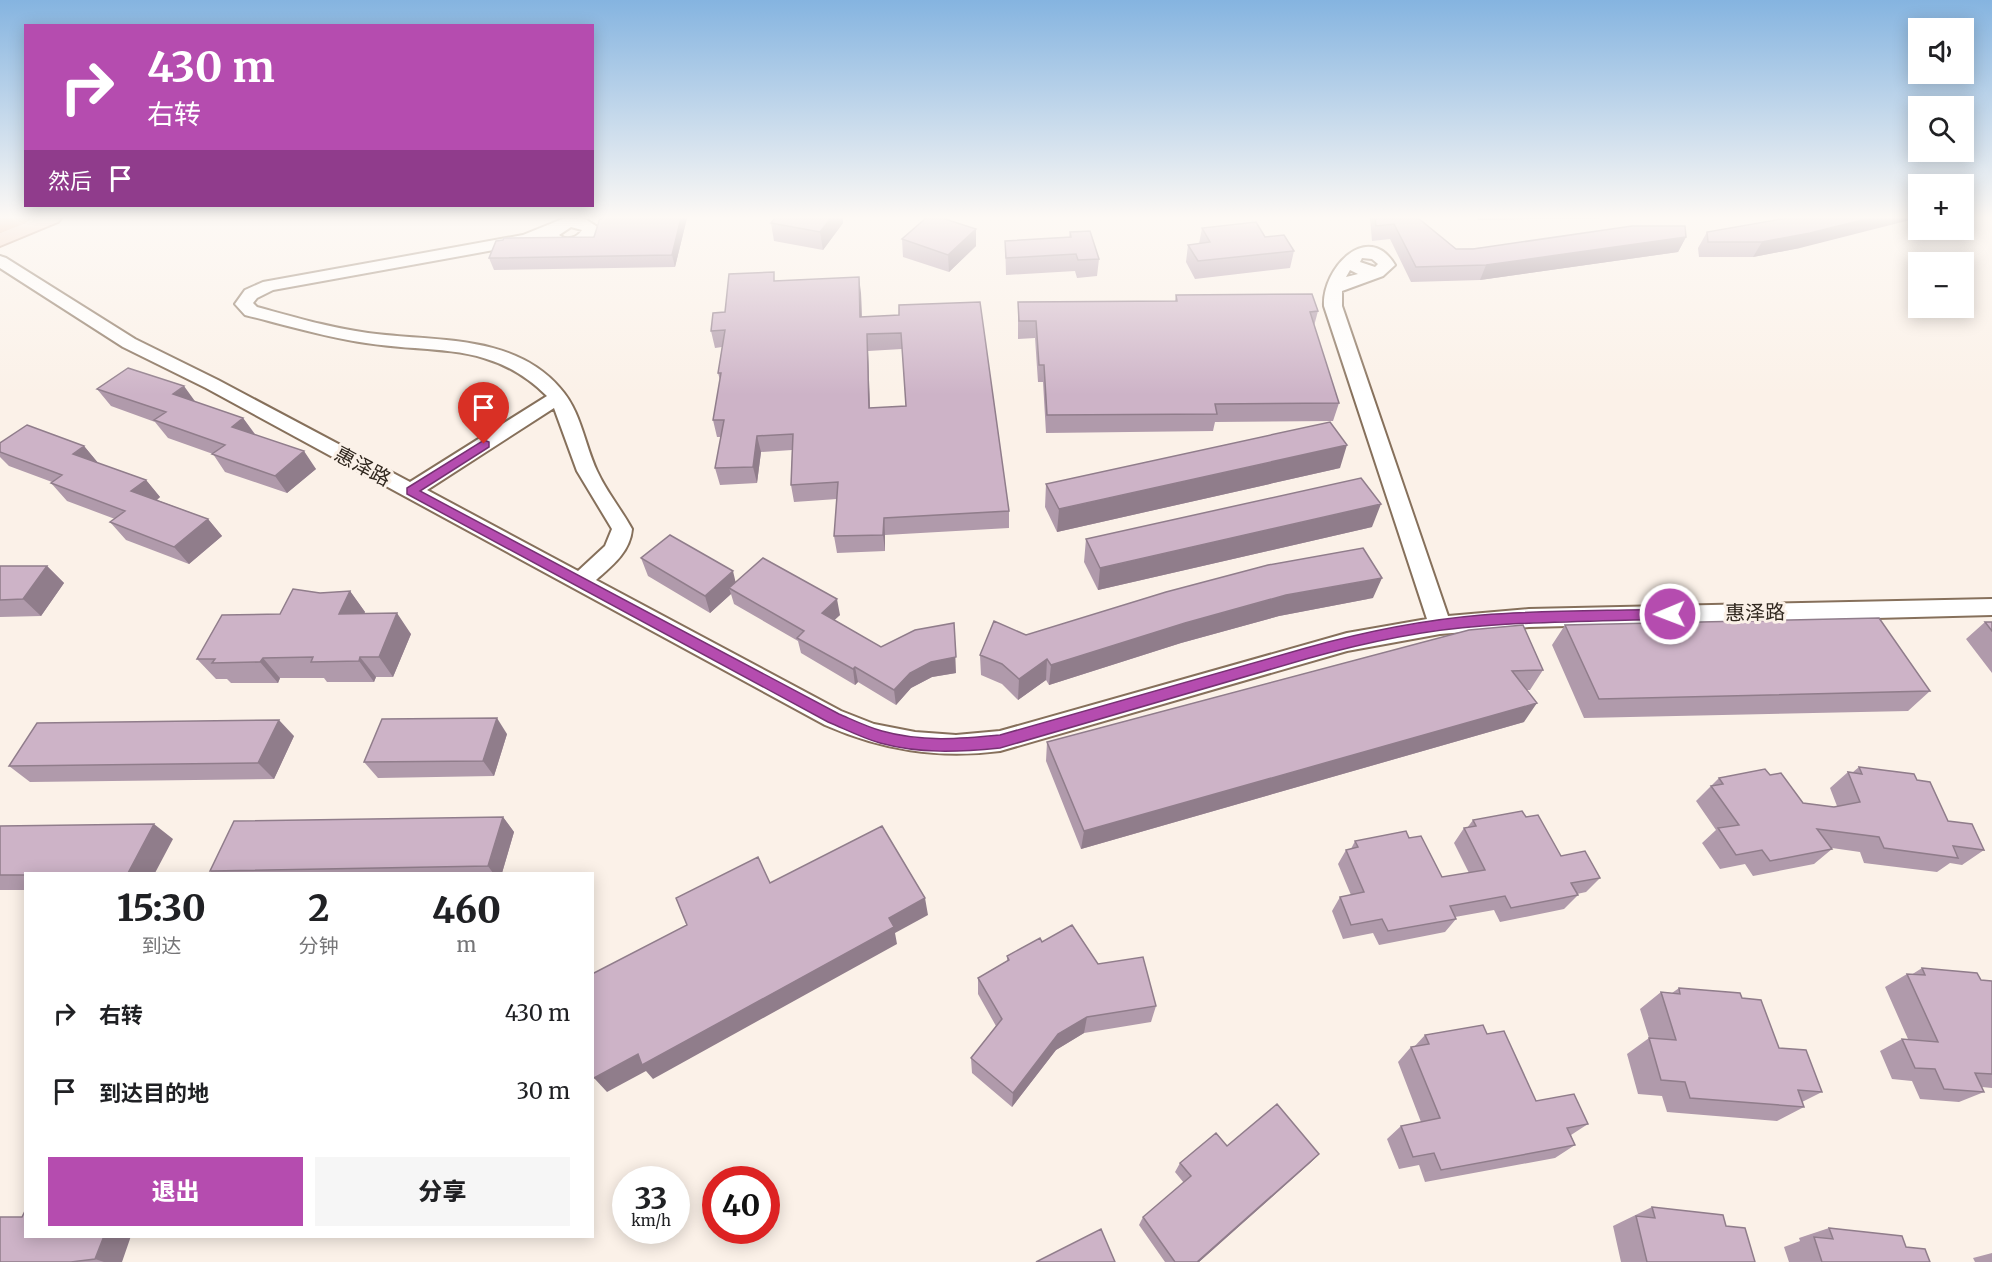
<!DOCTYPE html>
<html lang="zh">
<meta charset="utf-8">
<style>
body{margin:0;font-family:Merriweather,"Noto Sans SC",serif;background:#f6f6f6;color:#202124;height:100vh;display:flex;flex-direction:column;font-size:22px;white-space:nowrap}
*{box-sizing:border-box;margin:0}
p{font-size:20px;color:#757577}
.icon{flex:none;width:33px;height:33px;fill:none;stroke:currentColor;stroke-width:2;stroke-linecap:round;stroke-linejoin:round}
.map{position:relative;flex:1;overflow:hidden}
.drawer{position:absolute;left:24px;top:872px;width:570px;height:366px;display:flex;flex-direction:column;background:#fff;border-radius:0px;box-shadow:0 3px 15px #0003}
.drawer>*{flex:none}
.banner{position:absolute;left:24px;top:24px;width:570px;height:183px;border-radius:0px;box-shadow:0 3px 15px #0003;background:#b54caf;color:#fff;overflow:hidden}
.fabs{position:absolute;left:1908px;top:18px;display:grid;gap:12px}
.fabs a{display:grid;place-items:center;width:66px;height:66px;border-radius:0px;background:#fff;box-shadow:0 3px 15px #0003;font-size:30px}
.speed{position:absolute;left:612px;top:1166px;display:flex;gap:12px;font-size:30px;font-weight:700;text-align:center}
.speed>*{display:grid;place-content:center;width:78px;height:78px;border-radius:50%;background:#fff;box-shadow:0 3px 15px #0003;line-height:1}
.speed small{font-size:15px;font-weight:400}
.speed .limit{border:9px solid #d22;background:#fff;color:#111}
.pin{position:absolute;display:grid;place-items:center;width:51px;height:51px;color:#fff;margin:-62px -26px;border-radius:50% 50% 50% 0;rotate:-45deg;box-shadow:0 0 6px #0007}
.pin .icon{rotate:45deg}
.me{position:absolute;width:66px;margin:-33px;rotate:269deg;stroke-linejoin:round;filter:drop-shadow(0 0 4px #0008)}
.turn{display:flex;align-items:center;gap:21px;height:126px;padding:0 24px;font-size:27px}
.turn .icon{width:78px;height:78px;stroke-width:2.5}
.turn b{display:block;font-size:42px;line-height:51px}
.then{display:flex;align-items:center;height:57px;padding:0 24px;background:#0003;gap:12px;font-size:22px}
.eta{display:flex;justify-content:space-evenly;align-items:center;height:102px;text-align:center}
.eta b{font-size:36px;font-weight:800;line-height:42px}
.button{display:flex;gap:12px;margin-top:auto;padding:12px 24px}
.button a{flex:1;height:69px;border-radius:0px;background:#b54caf;color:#fff;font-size:24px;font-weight:800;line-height:69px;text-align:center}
.button a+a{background:#f6f6f6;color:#202124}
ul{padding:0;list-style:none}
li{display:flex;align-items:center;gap:18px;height:78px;padding:0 24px}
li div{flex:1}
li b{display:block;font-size:22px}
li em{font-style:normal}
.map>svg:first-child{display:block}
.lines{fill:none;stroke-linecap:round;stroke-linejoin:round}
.minor-casing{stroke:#86705b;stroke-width:4}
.major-casing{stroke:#a4745b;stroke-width:4}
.highway-casing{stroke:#a4745b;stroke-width:3}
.minor{fill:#fff;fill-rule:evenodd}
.major{fill:#eec4b0;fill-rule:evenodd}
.highway{fill:#e29d7c;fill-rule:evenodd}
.wall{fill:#b09aab;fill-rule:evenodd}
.shaded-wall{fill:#907d8b}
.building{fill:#cdb3c7;stroke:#907d8b;stroke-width:1.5;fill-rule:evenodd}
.route{fill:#b54caf;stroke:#763172;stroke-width:1.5}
.labels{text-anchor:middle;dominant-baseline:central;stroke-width:6;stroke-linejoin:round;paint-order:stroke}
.street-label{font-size:20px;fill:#31281f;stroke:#fbf1e8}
</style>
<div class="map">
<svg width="1992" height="1262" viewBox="0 0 1992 1262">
<rect width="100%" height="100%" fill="#fbf1e8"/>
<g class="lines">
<defs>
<path id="minor" d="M565,218L585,219L599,228L591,241C575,248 557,252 545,237L527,244L273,290L257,298L253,303L257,307C294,317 331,328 368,333C433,342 513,333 560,388C581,411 584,443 597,471C606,491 621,509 632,529C630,552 612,566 596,580L841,711L874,724L915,732L956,735L1000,731L1347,633L1427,619L1324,306C1322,268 1368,220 1395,265L1383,276L1342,291V306L1448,616L1529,609L1992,599V615L1529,627L1440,634L1347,651L1000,751C937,759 882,750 825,725L206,388L123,347L0,268V256L6,258L135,339L218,380L410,482L547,396C491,341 437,354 366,343C325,337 285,325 245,315L235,304L245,290L263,282L523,235ZM571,227L582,230C577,238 567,241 559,235ZM1362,258L1372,259L1378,264L1375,267L1360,262ZM1350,270L1358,274L1346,277ZM554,408L577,471L612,529L605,546L578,571L427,490Z"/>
<path id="major" d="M33,218H61L58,222L0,246V233Z"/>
<path id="highway" d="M0,218H29L26,223L0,233Z"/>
</defs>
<use href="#minor" class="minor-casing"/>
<use href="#major" class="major-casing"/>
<use href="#highway" class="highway-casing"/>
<use href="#minor" class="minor"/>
<use href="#major" class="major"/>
<use href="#highway" class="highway"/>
</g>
<path class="wall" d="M600,218H687L675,267L494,270L489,258L594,237Z
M1370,218H1418L1456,249L1686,237L1678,252L1480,280L1411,282L1390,239L1372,241Z
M1477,218H1609L1478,220Z
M771,223H843L823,250L774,241Z
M1202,228L1265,237L1294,251L1290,268L1195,279L1186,262L1188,245L1199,244Z
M1070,232L1099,259L1097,276L1077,278L1075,271L1006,275L1005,241L1069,237Z
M1707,232L1800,248L1753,257H1699L1698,248Z
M902,239L976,246L949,272L903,257Z
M776,281L861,293L862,317L899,315L1009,511V528L885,535V551L837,553L834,536L837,499L794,502L791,485L792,450L761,452L757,483L720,485L715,468L721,437H717L713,420L720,380L718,373L722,347L715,348L711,331L725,312ZM902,349L906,406L870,408L868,351Z
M1176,295L1318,311L1314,326L1339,403L1333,421L1215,422L1213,431L1046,433L1043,382H1038L1035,338L1018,339V302L1175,301Z
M97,389L195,402L243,418L255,434L316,469L287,493L225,472L213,454L168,438L155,422L111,406Z
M0,443L84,446L98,463L146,480L160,497L157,500L208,519L222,536L189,564L126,540L110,522L115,519L67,501L51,483L52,482L9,466L0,457Z
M1340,468L1057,532L1045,507L1046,484Z
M1372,527L1098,590L1084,562L1086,539Z
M641,558L736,582L840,615L834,620L881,647L956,673L932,677L911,688L896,705L858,682L855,685L801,653L798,641L734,604L731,594L710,613L648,576Z
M0,566H47L64,583L41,616L0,617Z
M350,591L365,612L364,613L411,634L393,677H376L374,682H327L324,678H280L278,683H231L227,679H216L197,659L320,593Z
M1373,598L1279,616L1181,643L1049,685L1046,680L1018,700L1002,684L981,675L980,655L1026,635Z
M1985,622H1992V673L1966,639Z
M1565,625L1930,691L1908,711L1584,718L1552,645Z
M1469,630L1543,670L1530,690H1527L1524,722L1081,849L1046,761L1047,742Z
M507,734L494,776L378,778L364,762Z
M294,736L274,779L30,782L9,766Z
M1859,767L1917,780L1948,821L1984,850L1962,865L1950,863L1937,872L1864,863L1860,852L1832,848V849L1814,864L1753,876L1745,864L1720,869L1702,843L1716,830L1696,801L1719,778L1770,775L1803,803L1834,807L1837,806L1830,788L1848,772H1853Z
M503,817L514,832L502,873H213L210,871Z
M1526,817L1561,856L1600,878L1586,892L1577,894L1578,895L1564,909L1500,922L1494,910L1455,917L1456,919L1445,932L1379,945L1373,933L1343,939L1332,911L1340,897L1351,895L1338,864L1346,850L1351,849L1355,841L1409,838L1442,877L1469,873L1454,843L1464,828H1467L1473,820Z
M0,826L173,839L26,873V890H0Z
M1042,942L1098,964L1156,1006L1151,1022L1084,1033L1056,1050L1012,1107L972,1073L971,1058L996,1026L978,994V978L1007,961V956Z
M1922,968L1981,980L1992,981V1088L1982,1087L1984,1092L1959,1102L1920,1099L1912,1081L1892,1079L1880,1051L1902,1039H1908L1885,987L1907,974L1911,975Z
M1679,988L1742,998L1779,1048L1822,1092L1802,1102L1804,1107L1777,1121L1667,1112L1662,1096L1638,1094L1627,1054L1649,1038L1640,1009L1661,992L1672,993Z
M1487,1034L1536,1101L1588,1124L1571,1135L1575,1145L1555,1158L1425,1182L1419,1165L1399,1169L1387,1139L1401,1126L1421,1122L1398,1062L1411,1047H1414L1425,1035Z
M1227,1146L1319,1154L1310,1163L1199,1262H1165L1139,1225L1143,1217L1184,1183L1175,1172L1180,1163Z
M1652,1207L1726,1226L1755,1262H1621L1613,1226Z
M0,1217L122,1262H0Z
M1829,1228L1906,1247L1930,1262H1789L1784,1247L1800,1241L1799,1238Z
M1992,1253V1262H1975L1973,1258Z"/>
<path class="shaded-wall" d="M681,218H687L675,267L672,255Z
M831,218H843V223L823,250L820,232Z
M1870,218H1918L1800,248L1753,257L1762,242Z
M976,229V246L949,272L948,255Z
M1686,237L1678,252L1480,280L1486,265Z
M859,277L861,293L862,333L860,317Z
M867,334L868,351L870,424L869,408Z
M184,386L197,404L173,394Z
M243,418L256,436L232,427Z
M757,436L761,452L757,483L753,467Z
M1347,445L1340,468L1057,532L1059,509Z
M84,446L99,464L73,454Z
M304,451L316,469L287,493L275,476Z
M146,480L160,497L146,509L131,491Z
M1381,504L1372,527L1098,590L1100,568Z
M884,518L885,535V551L883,535Z
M208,519L222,536L189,564L174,547Z
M47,566L64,583L41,616L23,599Z
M733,571L737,588H729L731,594L710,613L705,596Z
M1382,578L1373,598L1279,616L1181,643L1049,685L1051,665L1185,623L1286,595Z
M350,591L365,612L354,635L339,614Z
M837,599L840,615L825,629L822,613Z
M397,613L411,634L393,677L379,657Z
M954,623L956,673L932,677L911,688L896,705L894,690Z
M360,657L376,677L374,682L359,661Z
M263,658L280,678L278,683L260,662Z
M1047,659L1046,680L1018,700L1019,679Z
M855,667L858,682L855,685L853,669Z
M1537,703L1524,722L1081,849L1084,831Z
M497,718L507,734L494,776L483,761Z
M279,720L294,736L274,779L258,763Z
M503,817L514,832L502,873H493L488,866Z
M154,824L173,839L155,873H128Z
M925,898L928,915L895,933L897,944L653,1079L646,1071L607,1092L594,1078Z
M1087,1017L1084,1033L1056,1050L1012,1107L1013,1093L1058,1034Z
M1319,1154L1310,1163L1199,1262H1197Z
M104,1236H131L122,1262H104L95,1259Z"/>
<path class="building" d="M600,218H681L672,255L489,258L496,241L503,240L504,238L594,237Z
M775,218H831L820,232L771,223Z
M926,218H942L976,229L948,255L902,239Z
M1375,218H1418L1456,249H1473L1632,226H1685L1686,237L1486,265L1416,267L1394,224L1376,226Z
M1787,218H1870L1810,233L1762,242H1708L1707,232Z
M1256,222L1265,237L1284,235L1294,251L1198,261L1188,245L1210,242L1202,228Z
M1090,231L1099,259L1078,260L1076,254L1006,258L1005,241L1071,237L1070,232Z
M774,272V281L859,277L860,317L899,315V305L980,302L1009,511L884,518L883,535L834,536L838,482L791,485L793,434L757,436L753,467L715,468L724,420H713L721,373H718L725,330L711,331L713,313L725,312L729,274ZM901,333L906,406L869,408L867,334Z
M1312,294L1318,311L1310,312L1339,403L1215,404L1217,414L1047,415L1044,365H1039L1036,321H1019L1018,302L1177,301L1176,295Z
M128,368L184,386L173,394L243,418L232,427L304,451L275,476L212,454L225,445L154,420L166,412L97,389Z
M1330,422L1347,445L1059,509L1046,484Z
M27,425L84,446L73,454L146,480L131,491L208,519L174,547L110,522L125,511L51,483L62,475L0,452V443Z
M1361,478L1381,504L1100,568L1086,539Z
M670,535L733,571L705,596L641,558Z
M1363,548L1382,578L1286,595L1185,623L1051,665L1047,659L1019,679L1002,664L980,655L994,621L1026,635L1166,592L1268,565Z
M763,558L837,599L822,613L881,647L915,630L954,623L956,657L931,662L910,673L894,690L855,667L853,669L797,638L804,631L729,588Z
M0,566H47L23,599L0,600Z
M293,589L320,593L350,591L339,614L397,613L379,657H360L359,661L311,662L313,657L263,658L260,662L212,663L215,659H197L222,615L280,614Z
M1879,618L1930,691L1599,699L1565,625Z
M1985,622H1992V631Z
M1523,625L1543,670L1512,671L1537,703L1084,831L1047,742L1469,630Z
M497,718L483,761L364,762L382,719Z
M279,720L258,763L9,766L37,723Z
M1859,767L1914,774L1917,780L1930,782L1948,821L1972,824L1984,850L1953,846L1958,858L1884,848L1879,837L1817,829L1832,849L1770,861L1762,850L1736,855L1718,828L1739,825L1711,786L1723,784L1719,778L1765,769L1770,775L1781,773L1803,803L1834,807L1860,802L1848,772L1862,774Z
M1522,811L1526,817L1538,815L1561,856L1585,851L1600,878L1571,883L1578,895L1511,908L1505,896L1450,906L1456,919L1388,931L1382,919L1351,925L1340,897L1364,892L1346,850L1358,847L1355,841L1406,831L1409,838L1421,836L1442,877L1485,870L1464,828L1476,826L1473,820Z
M503,817L488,866L210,871L234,821Z
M154,824L128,873H26V875H0V826Z
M882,826L925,898L889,918L894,927L642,1065L638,1054L594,1078L592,1075V974L687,925L676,898L758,857L770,883Z
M1072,925L1098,964L1143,957L1156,1006L1087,1017L1058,1034L1013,1093L971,1058L1002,1019L978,978L1009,960L1007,956L1040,938L1042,942Z
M1922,968L1977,973L1981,980L1992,981V1074L1975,1073L1984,1092L1944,1089L1935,1069L1915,1068L1902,1039L1938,1042L1907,974L1925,975Z
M1679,988L1740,993L1742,998L1761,1000L1779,1048L1806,1050L1822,1092L1798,1090L1804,1107L1690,1098L1685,1082L1661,1080L1649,1038L1676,1040L1661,992L1680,994Z
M1483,1025L1487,1034L1504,1031L1536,1101L1574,1094L1588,1124L1567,1128L1575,1145L1441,1170L1434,1153L1413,1157L1401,1126L1440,1118L1411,1047L1429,1044L1425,1035Z
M1277,1104L1319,1154L1197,1262H1175L1143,1217L1191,1176L1180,1163L1216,1133L1227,1146Z
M1652,1207L1723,1215L1726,1226L1745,1228L1755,1262H1647L1636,1216L1655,1218Z
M26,1209V1236H104L95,1259L71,1262H0V1217H22Z
M1829,1228L1902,1236L1906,1247L1925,1249L1930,1262H1822L1814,1237L1833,1239Z
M1101,1229L1115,1262H1036Z"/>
<linearGradient id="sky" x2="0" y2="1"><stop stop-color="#85b4e0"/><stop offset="0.55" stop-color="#fdf9f5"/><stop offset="1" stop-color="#fdf9f5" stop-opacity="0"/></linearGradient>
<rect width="1992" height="395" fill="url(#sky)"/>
<path class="route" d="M484,440L489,442V447L420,491L839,714C853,720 867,727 882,731C921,742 960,739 1000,735L1306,648C1363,632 1423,620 1482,615C1544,610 1607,611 1670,609L1677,614L1670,619C1607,621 1544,621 1482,626C1423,630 1363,643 1306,659L1000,748C959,752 920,754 880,743C862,738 845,729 828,722L407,494V488Z"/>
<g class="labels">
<g class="street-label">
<text transform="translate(363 466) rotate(28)">惠泽路</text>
<text transform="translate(1755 612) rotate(-1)">惠泽路</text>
</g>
</g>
</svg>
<div class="fabs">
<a><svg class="icon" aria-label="sound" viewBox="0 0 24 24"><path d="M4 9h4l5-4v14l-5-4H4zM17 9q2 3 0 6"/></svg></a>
<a><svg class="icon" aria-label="search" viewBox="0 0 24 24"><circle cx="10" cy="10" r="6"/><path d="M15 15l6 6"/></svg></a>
<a>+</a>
<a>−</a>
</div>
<div class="speed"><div>33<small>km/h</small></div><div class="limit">40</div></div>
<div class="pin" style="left:484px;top:444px;background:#d93025"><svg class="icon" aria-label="arrive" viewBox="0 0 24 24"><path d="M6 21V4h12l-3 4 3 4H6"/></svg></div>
<svg class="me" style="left:1670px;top:614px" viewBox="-20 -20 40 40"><circle r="17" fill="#b54caf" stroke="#fff" stroke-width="3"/><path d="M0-11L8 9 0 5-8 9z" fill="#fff"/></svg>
<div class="banner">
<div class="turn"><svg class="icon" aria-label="right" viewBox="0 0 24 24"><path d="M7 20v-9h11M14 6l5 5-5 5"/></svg><div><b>430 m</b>右转</div></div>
<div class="then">然后<svg class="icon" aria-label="arrive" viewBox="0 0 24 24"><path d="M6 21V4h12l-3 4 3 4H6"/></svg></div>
</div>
<section class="drawer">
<div class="eta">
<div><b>15:30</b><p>到达</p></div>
<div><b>2</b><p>分钟</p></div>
<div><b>460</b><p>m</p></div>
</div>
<ul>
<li><svg class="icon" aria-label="right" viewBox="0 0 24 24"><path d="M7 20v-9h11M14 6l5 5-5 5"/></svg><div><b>右转</b></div><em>430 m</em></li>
<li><svg class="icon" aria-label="arrive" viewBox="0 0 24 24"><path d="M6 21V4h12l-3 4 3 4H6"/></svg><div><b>到达目的地</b></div><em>30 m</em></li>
</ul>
<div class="button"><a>退出</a><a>分享</a></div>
</section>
</div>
